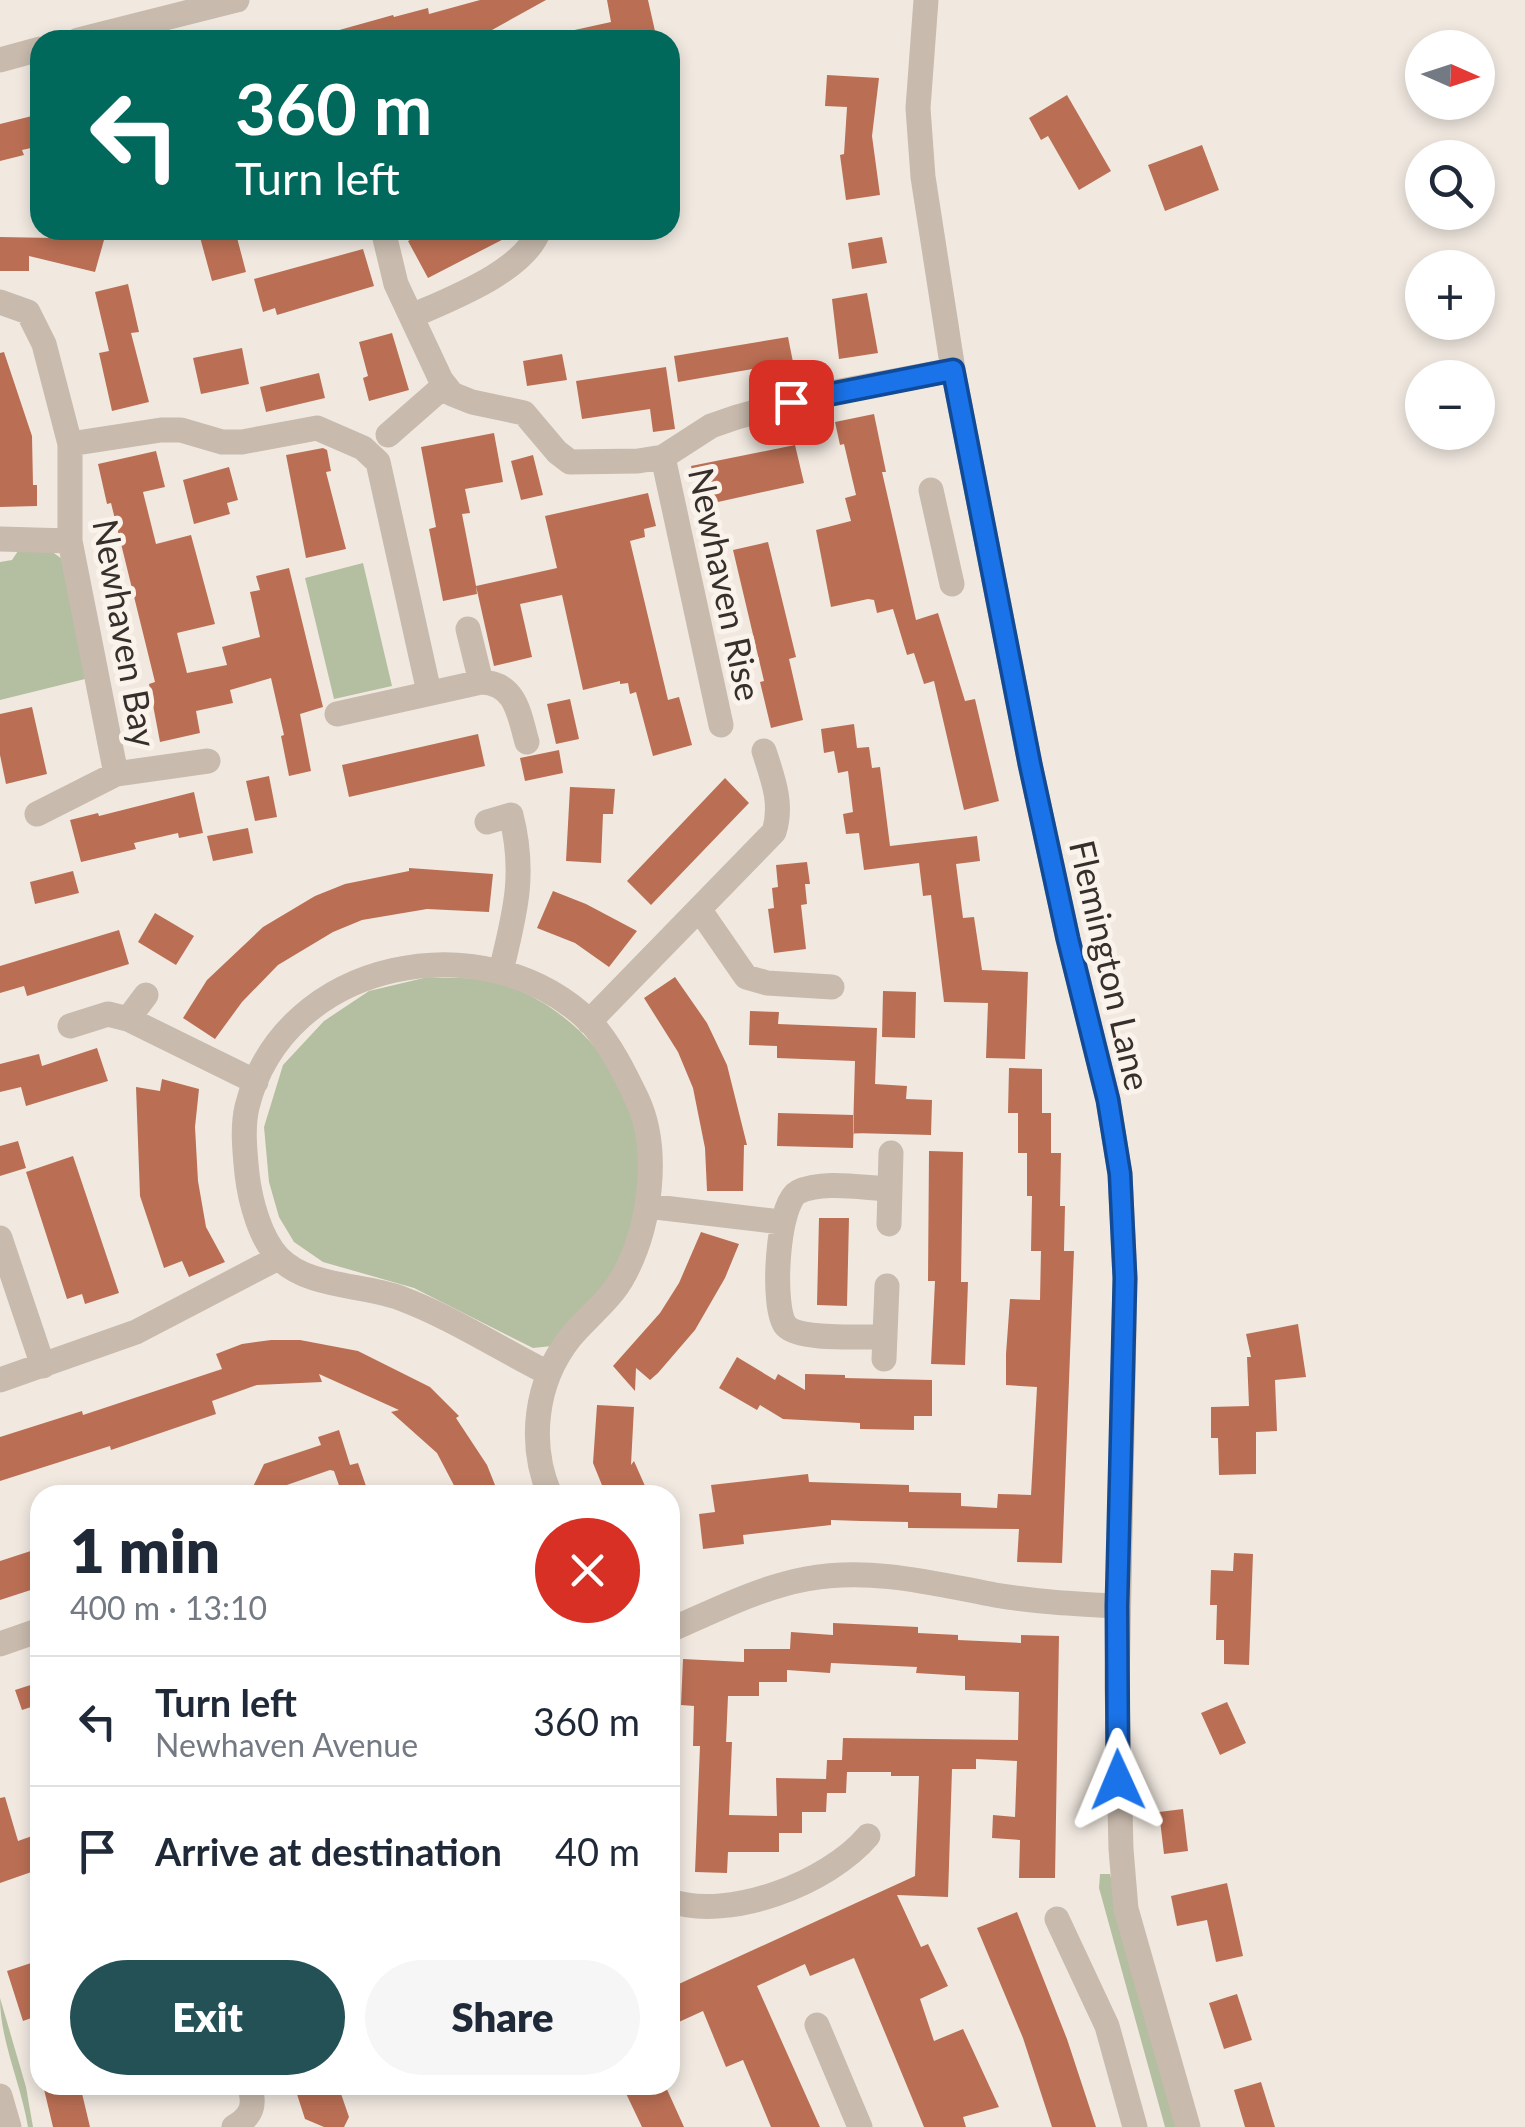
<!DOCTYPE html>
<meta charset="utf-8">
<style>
body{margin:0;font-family:Lato,sans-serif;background:#f6f6f7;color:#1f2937;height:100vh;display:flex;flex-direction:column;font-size:38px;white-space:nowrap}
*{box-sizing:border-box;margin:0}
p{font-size:32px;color:#747a83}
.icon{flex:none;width:55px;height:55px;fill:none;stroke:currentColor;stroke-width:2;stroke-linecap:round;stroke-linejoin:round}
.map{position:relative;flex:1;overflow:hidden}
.sheet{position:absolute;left:30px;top:1485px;width:650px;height:610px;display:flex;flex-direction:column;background:#fff;border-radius:30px;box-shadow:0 5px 15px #0003}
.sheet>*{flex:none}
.hud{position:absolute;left:30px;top:30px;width:650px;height:210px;border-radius:30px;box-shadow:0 5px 15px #0003;background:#00695c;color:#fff;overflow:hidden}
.needle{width:65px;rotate:93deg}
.fabs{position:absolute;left:1405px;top:30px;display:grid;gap:20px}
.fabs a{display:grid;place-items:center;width:90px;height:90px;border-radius:50%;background:#fff;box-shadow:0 5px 15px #0003;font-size:50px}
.pin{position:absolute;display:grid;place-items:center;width:85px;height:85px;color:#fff;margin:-42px;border-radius:20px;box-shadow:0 5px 15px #0006}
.me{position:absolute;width:110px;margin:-55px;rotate:359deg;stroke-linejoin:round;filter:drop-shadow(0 0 8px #0008)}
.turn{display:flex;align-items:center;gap:35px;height:210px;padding:0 40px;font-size:45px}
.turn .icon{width:130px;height:130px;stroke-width:2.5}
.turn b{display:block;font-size:70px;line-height:85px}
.round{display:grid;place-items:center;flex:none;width:105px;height:105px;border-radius:52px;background:#f6f6f7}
.summary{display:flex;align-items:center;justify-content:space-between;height:170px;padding:0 40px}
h1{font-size:60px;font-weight:800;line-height:75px}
.action{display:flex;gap:20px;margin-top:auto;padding:20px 40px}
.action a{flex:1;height:115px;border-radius:60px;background:#245155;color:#fff;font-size:40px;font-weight:800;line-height:115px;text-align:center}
.action a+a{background:#f6f6f7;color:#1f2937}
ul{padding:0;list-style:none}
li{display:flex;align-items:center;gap:30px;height:130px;padding:0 40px;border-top:2px solid #e0e1e3}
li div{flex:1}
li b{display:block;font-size:38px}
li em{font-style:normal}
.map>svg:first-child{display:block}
.green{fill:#b4bfa1}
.building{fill:#ba6f54;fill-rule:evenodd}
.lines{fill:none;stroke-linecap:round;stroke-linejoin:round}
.minor{stroke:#c8baad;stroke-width:25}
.route-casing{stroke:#114b97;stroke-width:25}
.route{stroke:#1a73e8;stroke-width:18}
.labels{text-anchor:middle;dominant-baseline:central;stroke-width:10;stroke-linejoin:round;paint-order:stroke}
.street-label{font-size:35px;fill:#372f2b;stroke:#f9f3ec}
</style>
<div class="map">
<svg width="1525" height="2127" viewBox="0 0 1525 2127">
<rect width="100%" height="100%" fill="#f1e9e0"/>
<path class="green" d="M18,551H51L65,561L89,678L0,700V562L12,560Z
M363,563L392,686L334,699L305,578Z
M428,977C451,979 483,976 504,984C608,1023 666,1127 629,1234C625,1246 622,1260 616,1270C599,1297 573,1321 552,1346L533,1348L414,1288L323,1262L294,1242L279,1217L269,1182L264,1127L283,1065L324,1021L369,991Z
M1100,1874H1110L1177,2127H1165L1099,1888Z
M0,1998L26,2087L33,2127H28C21,2084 0,2041 0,1998Z"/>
<path class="building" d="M480,0H546L474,40H326L325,34L393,15L394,17L428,8L429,14Z
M607,0H648L657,40H571L570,31L611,22Z
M827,75L879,78L872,136L880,195L846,200L840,155L844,154L847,107L825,106Z
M1067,95L1111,171L1079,190L1048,136L1041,140L1029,118Z
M40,114V146L22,150L24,155L0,161V124Z
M1202,145L1219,190L1165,211L1148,165Z
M56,230L104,240L95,272L29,256V271H0V237L54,238Z
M198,230H235L246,272L212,281Z
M430,230H521L428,278L408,241Z
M882,237L887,263L852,269L848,243Z
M363,249L374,286L277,315L275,308L263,312L254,279Z
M128,284L139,332L131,333L149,402L112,411L99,353L109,351L95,292Z
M867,293L878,353L839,359L832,299Z
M392,333L409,390L369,401L363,378L368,376L359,342Z
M788,337L793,362L678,382L674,356Z
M242,348L249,384L201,394L193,358Z
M4,352L32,436L33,485H37V506L0,507V353Z
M562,354L567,380L527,386L523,361Z
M666,367L675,429L653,432L650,409L582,419L576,381Z
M319,373L325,398L266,412L260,387Z
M874,414L886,472H882L916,620L938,613L965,701L975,699L999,801L964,810L934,681L924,684L914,653L907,655L893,609L877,613L874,600L868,599L831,607L816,530L851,521L845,498L856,495L844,444L840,445L835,422Z
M494,433L503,482L465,489L470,513L462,514L476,586L557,568L545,516L648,493L656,526L644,529L645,537L630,541L668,700L679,697L692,745L653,756L636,692L630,694L628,683L620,684V681L583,690L562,595L520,604L532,657L494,666L476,586L477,594L443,601L429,529L436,527L421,447Z
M795,445L804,483L700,506L691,466Z
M323,448L327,450L331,471L326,472L346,549L306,558L286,455Z
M156,451L165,487L143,492L156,544L191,535L215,624L177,633L187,673L227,665L222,647L260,637L250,592L260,590L256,576L289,568L323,707L300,714L311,771L289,776L281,736L284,735L271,678L230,690L233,703L196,711L200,733L160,742L149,684L155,682L111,503L107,504L98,464Z
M533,455L543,495L521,500L511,461Z
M229,467L238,500L227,503L230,514L194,524L183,480Z
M768,542L796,657L789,659L803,720L771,728L760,682L764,681L733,550Z
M570,699L579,739L556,744L547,704Z
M32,707L47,774L6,784L0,755V714Z
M854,724L857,748L869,747L872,768L880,767L890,846L977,836L980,861L956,864L963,918L974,917L982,970L1028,972L1025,1059L986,1058L988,1003L944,1002L931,895L923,896L919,863L864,870L859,833L846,834L843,814L853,812L848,771L838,773L834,751L824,753L821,729Z
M478,734L485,766L349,797L342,765Z
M559,750L563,773L525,781L520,758Z
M269,776L277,817L255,821L246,781Z
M725,778L749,803L651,905L627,881Z
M570,787L615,789L613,814H603L601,863L566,861Z
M194,792L203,833L179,838L178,833L134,843L136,849L81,862L70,820L98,813L99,816Z
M248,828L253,853L213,861L207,836Z
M807,862L810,884H805L807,904L801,905L806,949L774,953L768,909L774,908L772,888L778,887L776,865Z
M409,868L493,874L489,912L427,909L362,920L333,932L278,965L242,1002L215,1039L183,1018L207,980L263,927L315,896L345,884L409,871Z
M73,871L79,893L35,904L30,882Z
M553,891L586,904L637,931L609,967L575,943L537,928Z
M155,913L194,936L176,965L138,942Z
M119,930L129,964L27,996L24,986L0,993V966Z
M675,977L707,1023L727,1065L747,1145H744L743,1191H707L705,1148L693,1088L678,1052L644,998Z
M883,991L916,992L915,1038L882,1037Z
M750,1011L779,1012L778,1024L877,1028L875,1084L907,1086L906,1099L932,1100L931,1135L853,1133L855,1061L777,1058V1046L749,1045Z
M97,1048L108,1081L26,1106L21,1087L0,1092V1064L39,1054L42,1066Z
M1009,1068L1042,1069V1113H1051V1153H1061L1060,1206H1065L1064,1251H1074L1062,1563L1017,1562L1019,1529L908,1528V1522L861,1521L831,1520V1525L743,1535L744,1544L703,1549L699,1514L715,1512L711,1485L808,1474L809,1482L909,1485V1492L961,1493V1506L997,1508L998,1494L1031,1495L1037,1387L1006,1385V1354L1010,1299L1040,1300L1041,1251H1031L1032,1196H1027V1153H1018V1113H1008Z
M162,1079L199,1089L195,1127L198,1181L206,1227L225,1262L189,1277L182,1261L164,1268L140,1196L136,1087L160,1091Z
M778,1113L854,1115L853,1148L777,1146Z
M18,1141L26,1168L0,1176V1146Z
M929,1151L963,1152L961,1282H968L965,1365L931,1364L935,1281H928Z
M73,1156L119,1293L85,1304L82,1294L67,1299L26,1172Z
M819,1218H849L847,1306L817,1305Z
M701,1232L739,1244L725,1278L695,1330L658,1373L650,1380L636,1368L635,1391L613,1366L660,1313L679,1283Z
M1298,1324L1306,1377L1275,1380L1277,1431L1256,1432V1474L1219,1475L1218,1438H1211V1407L1249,1406L1247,1357H1251L1246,1334Z
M271,1340H300L358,1351L430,1387L459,1416L456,1418L487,1465L499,1495H459L437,1453L391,1412L399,1410L319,1374L322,1382L257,1385L212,1401L216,1414L111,1450L110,1446L0,1481V1437L82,1411L83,1415L222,1369L216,1354L242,1344Z
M737,1357L775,1380L778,1374L805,1390V1374L845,1375V1378L932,1380V1416H914V1430L860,1429V1423L783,1419L760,1405L757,1410L719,1388Z
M597,1405L634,1407L631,1465L634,1461L649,1495H606L593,1463Z
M339,1430L350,1465L358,1463L366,1486L342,1494L334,1471L330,1470L284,1486L280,1495H249L264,1464L321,1445L318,1437Z
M40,1548V1587L0,1600V1561Z
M1234,1553L1253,1554L1249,1665L1224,1664V1640H1216L1217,1605H1210L1211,1570L1233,1571Z
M833,1623L918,1627V1633L958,1635V1640L1021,1643V1635L1059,1636L1055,1878H1019L1020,1840L992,1838L993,1815L1015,1817L1017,1761L976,1759V1769H952L948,1897L897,1895L921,1947L928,1944L948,1986L920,1999L934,2041L963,2029L999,2107L963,2117L966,2127H924L854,1958L810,1976L805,1964L757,1986L820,2127H771L743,2060L726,2067L703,2011L670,2026V1988L915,1876L919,1776H891V1772H847L846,1793H827L826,1812H802V1833H779V1852H728L727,1873L695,1872L700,1746H693L694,1706L681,1705L683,1659L744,1662V1649H790L791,1632L833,1635ZM831,1663L917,1667L916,1673L965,1676V1690L1019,1692L1018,1740L843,1738L842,1760H827L826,1779L776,1778L777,1816L729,1815L732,1742H726L728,1696H759V1682H787V1670L830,1673Z
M40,1682V1704L22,1710L15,1690Z
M1227,1702L1246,1743L1220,1755L1201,1713Z
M5,1797L18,1841L35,1835L40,1849V1869L0,1883V1798Z
M1183,1809L1188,1851L1164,1854L1159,1812Z
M1227,1883L1243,1956L1216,1962L1207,1920L1177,1926L1171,1896Z
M1017,1912L1067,2039L1096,2127H1052L1023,2038L977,1928Z
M40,1960V2015L23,2021L7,1971Z
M1237,1994L1252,2040L1224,2049L1209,2003Z
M1261,2082L1275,2127H1245L1234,2090Z
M43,2085H80L90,2127H53Z
M294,2085H338L349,2117L344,2127H324L305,2119Z
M622,2085H665L684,2127H642Z"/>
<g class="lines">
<path class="minor" d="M926,0L918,108L923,177L953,370L1030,764L1068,939L1108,1100L1120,1174L1125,1278L1117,1688L1121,1849L1126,1909L1188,2127
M78,40L237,0
M0,60L40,49
M383,230L396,284L441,380L452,394L472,402L524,413L557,452L570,462L638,461L663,457L711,426L737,417L819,395L953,370
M0,302L28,312L44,344L70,444V541L116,774
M412,316C450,299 525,271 539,230
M388,435L445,385
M70,444L161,430H181L222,442H242L317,428L363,448L378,462L429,692
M663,457L721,725
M931,490L952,584
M0,539L70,541
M468,629L481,682
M337,714L481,682C516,683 519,714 527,742
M37,814L116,774L208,761
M487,822L511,815C526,874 515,913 501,971
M699,909L746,977L767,983L832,987
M128,1019L146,995
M589,1022L774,832C783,804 773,779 764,751
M70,1026L108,1014L128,1019L256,1082
M647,1206L781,1222
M889,1224L891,1153
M0,1238L43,1366
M885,1337C864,1336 800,1341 786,1326C771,1309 777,1203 798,1192C823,1180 863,1188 890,1189
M884,1359L887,1286
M548,1373C500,1349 451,1317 400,1298C362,1284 309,1288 279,1258C260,1239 250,1200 247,1174C245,1153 242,1128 247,1107C284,958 486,920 590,1022C610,1043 625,1074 637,1099C661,1150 650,1227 624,1275C611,1300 587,1317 570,1338C535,1382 528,1444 550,1495
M0,1380L136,1332L278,1258
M670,1630C714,1611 758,1588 806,1579C871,1567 932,1583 995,1595C1036,1602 1076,1604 1117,1606
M0,1644L40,1630
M670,1901C730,1921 828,1883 868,1836
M1057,1919L1107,2026L1135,2127
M817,2025L860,2127
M0,2096L9,2127
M234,2127C252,2116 256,2105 249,2085"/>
</g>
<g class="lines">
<defs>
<path id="route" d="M791,402L953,370L1030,764L1068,939L1108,1100L1120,1174L1125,1278L1117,1606L1118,1780"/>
</defs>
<use href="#route" class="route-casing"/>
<use href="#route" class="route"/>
</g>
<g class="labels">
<g class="street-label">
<text transform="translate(726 584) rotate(78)">Newhaven Rise</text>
<text transform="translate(126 633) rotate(80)">Newhaven Bay</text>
<text transform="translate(1111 965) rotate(77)">Flemington Lane</text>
</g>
</g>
</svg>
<div class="fabs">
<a><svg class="needle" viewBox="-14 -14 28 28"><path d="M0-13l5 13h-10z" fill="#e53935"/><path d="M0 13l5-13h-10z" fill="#747a83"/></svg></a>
<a><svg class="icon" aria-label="search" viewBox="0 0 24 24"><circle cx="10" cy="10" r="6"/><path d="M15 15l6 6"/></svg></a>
<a>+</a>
<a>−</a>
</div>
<div class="pin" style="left:791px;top:402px;background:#d93025"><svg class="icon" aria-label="arrive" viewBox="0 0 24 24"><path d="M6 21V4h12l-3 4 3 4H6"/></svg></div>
<svg class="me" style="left:1118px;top:1780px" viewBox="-20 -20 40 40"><path d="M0-17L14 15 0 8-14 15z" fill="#1a73e8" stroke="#fff" stroke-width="4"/></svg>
<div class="hud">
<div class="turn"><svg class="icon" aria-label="left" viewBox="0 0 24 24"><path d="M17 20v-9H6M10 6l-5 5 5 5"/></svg><div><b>360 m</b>Turn left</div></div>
</div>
<section class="sheet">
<div class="summary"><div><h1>1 min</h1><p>400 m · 13:10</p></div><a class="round" style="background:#d93025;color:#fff"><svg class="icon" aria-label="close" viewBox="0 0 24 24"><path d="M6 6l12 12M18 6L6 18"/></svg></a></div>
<ul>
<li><svg class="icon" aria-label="left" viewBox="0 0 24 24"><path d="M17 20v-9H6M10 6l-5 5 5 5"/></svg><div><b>Turn left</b><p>Newhaven Avenue</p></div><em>360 m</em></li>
<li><svg class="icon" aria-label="arrive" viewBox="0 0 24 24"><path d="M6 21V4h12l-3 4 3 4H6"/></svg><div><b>Arrive at destination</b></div><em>40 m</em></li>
</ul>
<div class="action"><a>Exit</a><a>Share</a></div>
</section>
</div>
